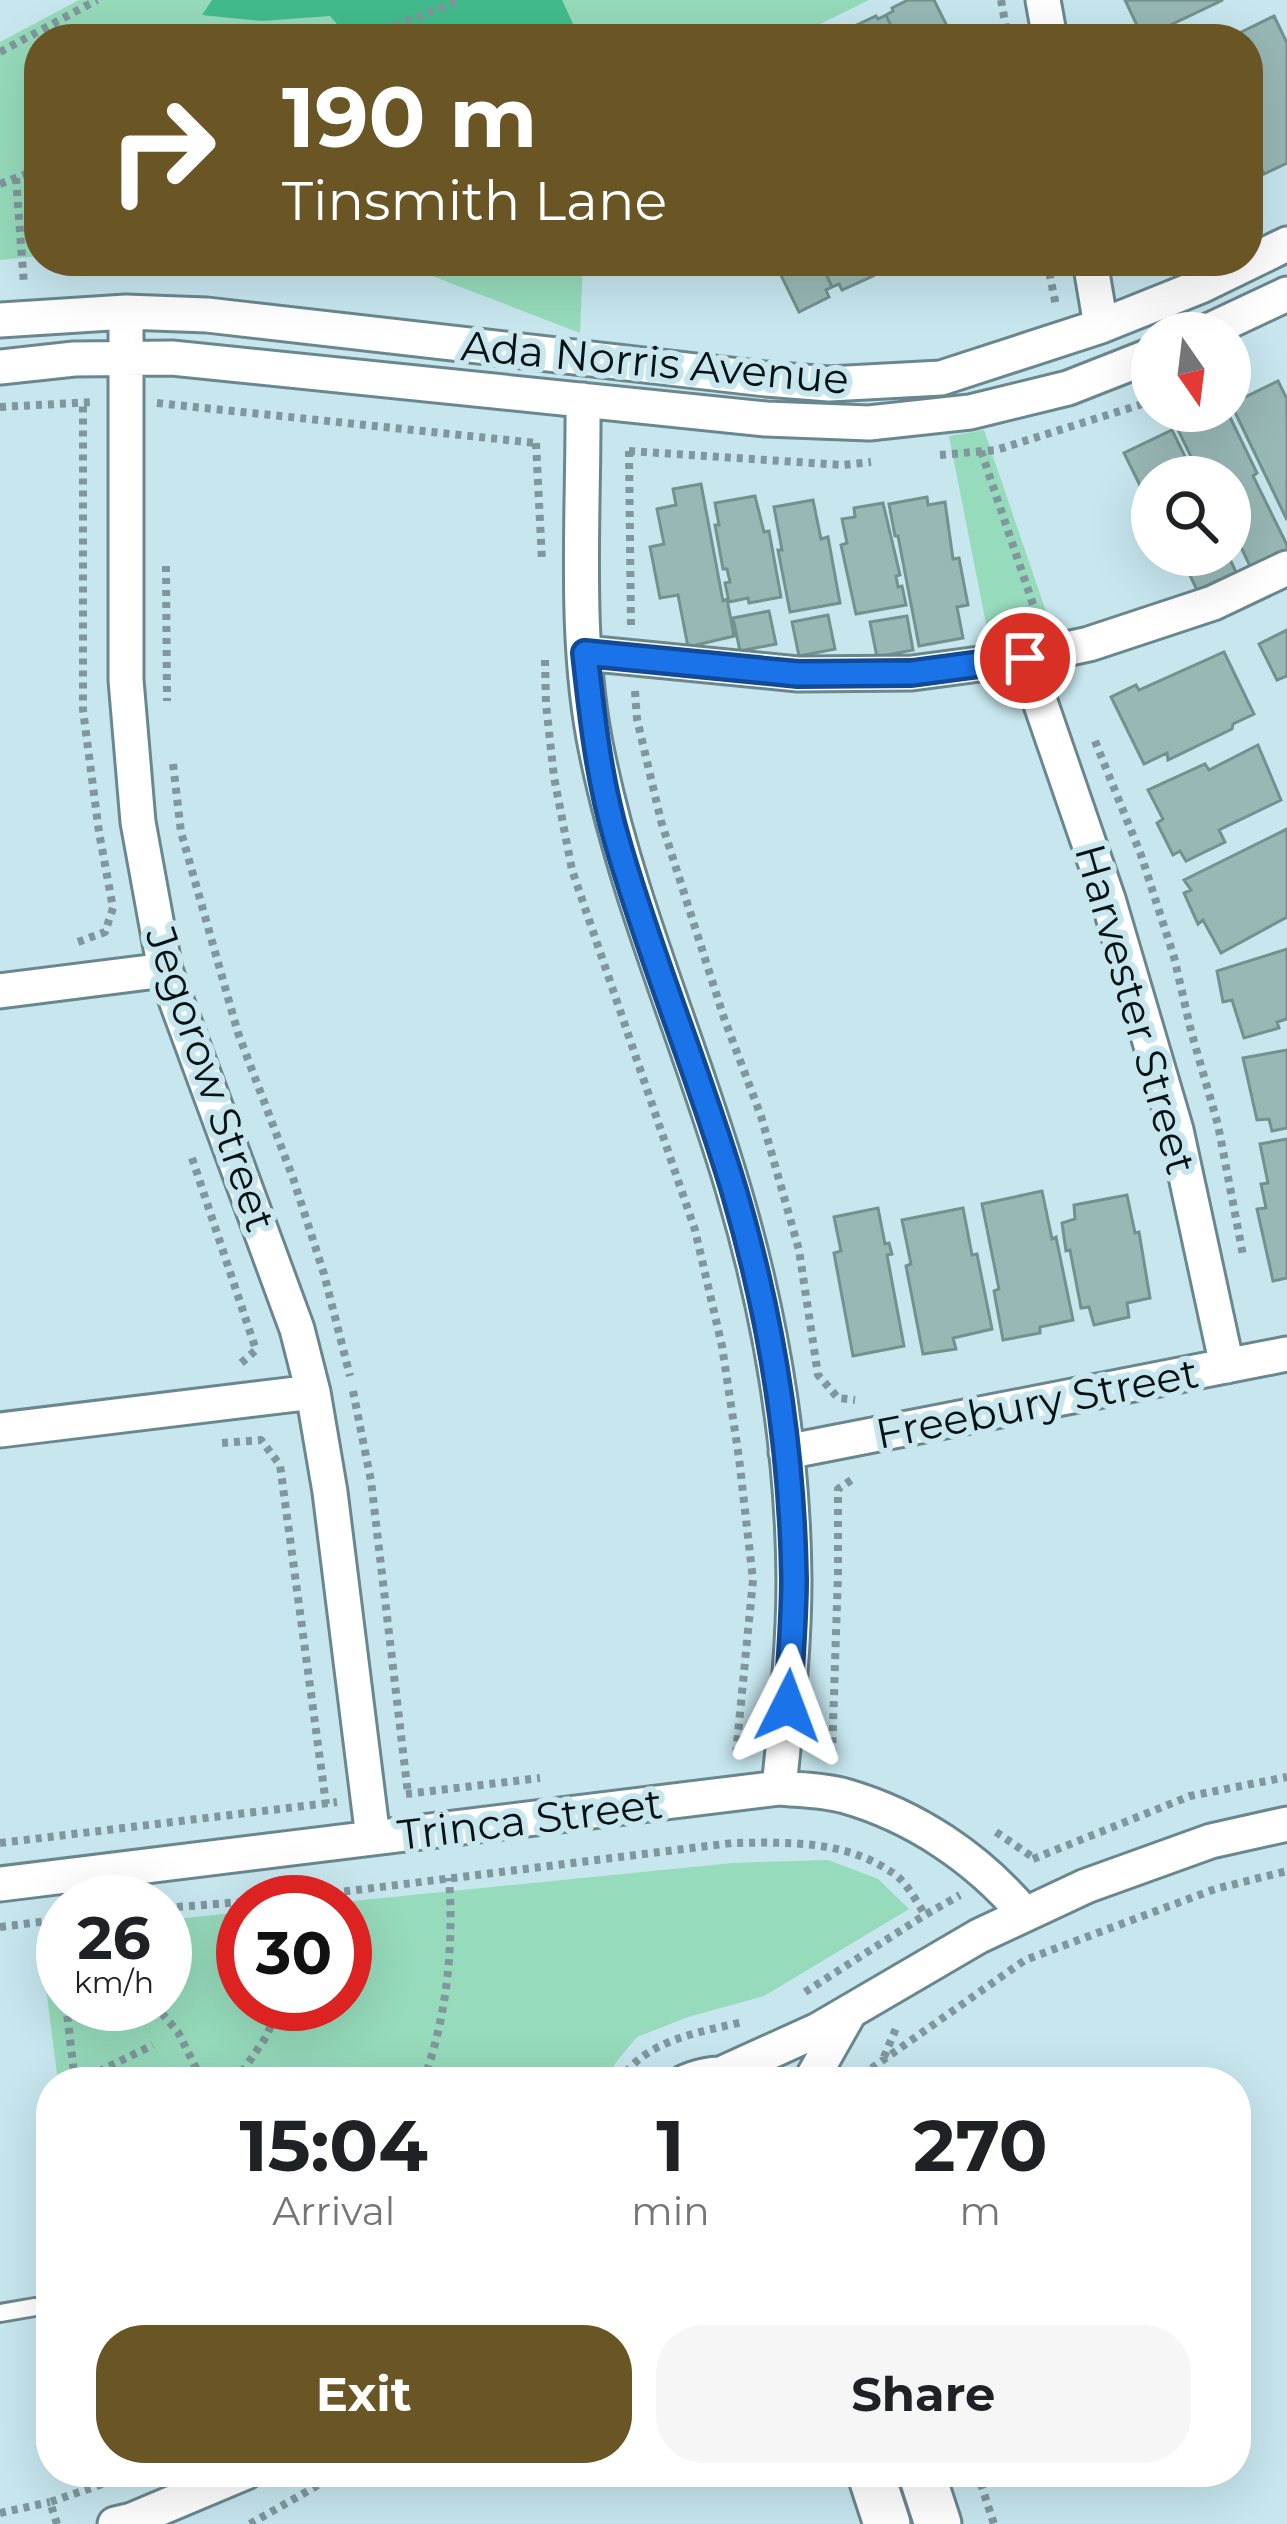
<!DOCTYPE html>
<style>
body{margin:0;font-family:Montserrat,sans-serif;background:#f6f6f6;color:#202124;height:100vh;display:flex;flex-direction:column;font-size:45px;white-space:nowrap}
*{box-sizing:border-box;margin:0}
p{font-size:39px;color:#757577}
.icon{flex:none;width:66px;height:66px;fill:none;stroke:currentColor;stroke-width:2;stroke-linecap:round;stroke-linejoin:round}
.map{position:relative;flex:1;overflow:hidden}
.details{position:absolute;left:36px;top:2067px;width:1215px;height:420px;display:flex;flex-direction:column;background:#fff;border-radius:48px;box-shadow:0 12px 48px #0002}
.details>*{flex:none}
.hud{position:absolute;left:24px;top:24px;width:1239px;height:252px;border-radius:48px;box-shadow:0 12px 48px #0002;background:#695624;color:#fff;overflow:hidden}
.needle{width:78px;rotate:166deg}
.controls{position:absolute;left:1131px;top:312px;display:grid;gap:24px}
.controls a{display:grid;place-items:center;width:120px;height:120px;border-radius:50%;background:#fff;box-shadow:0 12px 48px #0002;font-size:60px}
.speed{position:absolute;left:36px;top:1875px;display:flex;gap:24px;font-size:60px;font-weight:700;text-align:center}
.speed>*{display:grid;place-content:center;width:156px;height:156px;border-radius:50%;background:#fff;box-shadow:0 12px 48px #0002;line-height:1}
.speed small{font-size:30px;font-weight:400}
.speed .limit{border:18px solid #d22;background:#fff;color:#111}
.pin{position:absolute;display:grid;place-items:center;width:102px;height:102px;color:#fff;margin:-51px;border:6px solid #fff;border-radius:50%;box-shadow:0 3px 12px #0007}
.me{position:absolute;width:132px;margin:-66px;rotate:3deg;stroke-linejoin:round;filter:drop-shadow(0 0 9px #0008)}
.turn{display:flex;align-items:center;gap:42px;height:252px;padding:0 60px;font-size:54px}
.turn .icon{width:156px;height:156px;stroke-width:2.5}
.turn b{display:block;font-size:84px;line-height:102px}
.eta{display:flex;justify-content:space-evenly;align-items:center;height:204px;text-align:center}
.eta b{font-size:72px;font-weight:700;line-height:84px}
.primary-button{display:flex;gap:24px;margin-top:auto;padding:24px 60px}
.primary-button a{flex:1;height:138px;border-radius:48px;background:#695624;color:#fff;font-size:48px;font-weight:700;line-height:138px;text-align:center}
.primary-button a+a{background:#f6f6f6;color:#202124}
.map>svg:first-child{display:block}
.green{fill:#96dbbb}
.forest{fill:#42bc8d}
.building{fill:#98b8b5;stroke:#73918e;stroke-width:3}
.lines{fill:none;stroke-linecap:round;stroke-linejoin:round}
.lane-casing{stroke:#6a878e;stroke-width:22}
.street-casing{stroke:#6a878e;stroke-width:39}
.secondary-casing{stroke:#6a878e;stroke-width:51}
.path{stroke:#7f979d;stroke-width:8;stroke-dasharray:6 6;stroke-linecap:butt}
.lane{stroke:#fff;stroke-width:16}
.street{stroke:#fff;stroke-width:33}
.secondary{stroke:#fff;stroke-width:45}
.route-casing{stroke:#114b97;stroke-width:30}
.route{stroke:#1a73e8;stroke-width:21}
.labels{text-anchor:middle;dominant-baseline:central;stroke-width:12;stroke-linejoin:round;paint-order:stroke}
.street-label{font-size:42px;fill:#071215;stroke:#c7e6ee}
</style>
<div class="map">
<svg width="1287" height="2524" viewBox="0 0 1287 2524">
<rect width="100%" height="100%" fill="#c7e6ee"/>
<path class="green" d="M79,0H869L790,39H39V256L0,260V42Z
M279,261H583L580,333L427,274Z
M984,430L1056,641L992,654L949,436Z
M828,1860L878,1879L909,1909L764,1996L688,2017L637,2037L617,2061L604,2082H58L39,1933L63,1930V2004H165V1920L243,1912V2004H345V1902H343L733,1863Z"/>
<path class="forest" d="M212,0H562L580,39H350L330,16L262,21L202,15Z"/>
<path class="building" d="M908,0H934L947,26L938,30L943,39H897L886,15L893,11L892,8Z
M1125,0H1223L1143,38Z
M886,15L897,39H841L838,34L876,16L878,19Z
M1274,16L1287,43V163L1264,174L1248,141V39H1227Z
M774,261H820L832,287L826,290L829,297L799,312Z
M820,261H866L873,276L842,290L839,284L832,287Z
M1278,381L1287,399V520L1231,404Z
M1216,411H1227L1257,473L1253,476L1287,545V549L1250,566L1238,541L1233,543L1230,537V477H1201L1178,430Z
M1172,430L1195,477H1152V510L1124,453Z
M701,484L723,601L727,599L734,636L688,647L678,595L660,598L650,547L664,544L657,509L676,505L673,489Z
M755,496L764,532L769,531L781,597L749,603L748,598L729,602L725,583L730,582L727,569H723L715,525H719L715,503Z
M927,497L928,505L945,502L953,559L959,558L968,605L957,607L963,638L919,646L898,536H895L889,504Z
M813,500L821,539L828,537L840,603L790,612L778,550H782L774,507Z
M883,503L900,575L896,576L898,587L902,586L906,605L856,614L841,545L847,543L842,519L855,517L854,508Z
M1174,555H1228L1236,572L1197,590L1185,565L1179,567Z
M769,611L776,644L740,651L733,618Z
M828,615L835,649L799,656L792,622Z
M907,616L913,650L877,657L870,622Z
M1287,630V676L1277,680L1259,644Z
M1224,652L1254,714L1233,724L1232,729L1168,760L1167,753L1144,764L1111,697L1136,685L1139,690Z
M1258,745L1281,800L1219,830L1225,842L1186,861L1180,851L1173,855L1157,823L1163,819L1148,790L1205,764L1209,770Z
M1287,829V917L1221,953L1203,920L1198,924L1184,893L1191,890L1184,880Z
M1287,949V1019L1277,1022L1279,1028L1244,1038L1232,1000L1223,1002L1217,971Z
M1287,1050V1128L1272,1131L1269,1119L1257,1120L1243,1058Z
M1287,1139V1278L1273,1281L1257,1209L1266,1208L1261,1184L1268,1183L1260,1144Z
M1042,1191L1052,1239L1056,1237L1073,1320L1040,1327V1333L1003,1340L994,1291L999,1289L982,1204Z
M1127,1195L1135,1233L1139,1232L1150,1298L1127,1303L1129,1317L1094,1325L1089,1307L1081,1308L1070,1250L1066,1251L1062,1223L1075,1219L1074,1205Z
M878,1208L885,1244L889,1243L892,1254L887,1255L904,1346L853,1356L834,1253L841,1251L834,1217Z
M963,1208L972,1255L977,1254L992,1329L953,1338L956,1349L923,1354L906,1266L911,1264L902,1220Z"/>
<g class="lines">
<defs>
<path id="lane" d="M0,2313L35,2307"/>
<path id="street" d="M1043,0L1050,39
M1090,261L1101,326
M126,312V680L138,822L165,970L297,1329L313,1392L330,1492L373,1838
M0,320L126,312L207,315L766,379L829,384L941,378L1101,326L1201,286L1287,244
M1204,333L1287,294
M0,367L74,359L172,358L766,419L869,423L970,412L1068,388L1152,355
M583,400C584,515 573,640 597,753C628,905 692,1046 735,1195C771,1318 793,1451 794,1580C794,1649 786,1719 779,1788
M585,653L798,674L912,673L1025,658L1089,644L1213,603L1287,568
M1025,658L1108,899L1176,1130L1227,1366
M0,991L165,970
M0,1430L313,1392
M786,1452L1287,1354
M0,1884L779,1788C801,1790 824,1790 845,1796C915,1816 977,1858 1024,1913
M723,2073L818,2030L979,1936L1086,1886L1211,1841L1287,1824
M685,2082C705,2074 720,2072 741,2076
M810,2082L848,2015
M115,2524L132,2520L246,2472"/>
<path id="secondary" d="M870,2472L887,2524
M921,2472L938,2524"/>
</defs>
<use href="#lane" class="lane-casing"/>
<use href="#street" class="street-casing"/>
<use href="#secondary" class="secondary-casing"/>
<path class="path" d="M1001,0L1008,39
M361,39L461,0
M0,52L97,0
M16,178L24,285
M0,184L39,169
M1047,261L1056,306
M157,403L536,443
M0,407L94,402
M536,443L542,561
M629,451L631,628
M629,451L843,465L871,462
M981,451L1040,625
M940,455L996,450L1152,401
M166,566L167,701
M545,660L546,704L554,777L572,870L695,1230L722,1346L739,1458L753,1580L736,1754
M635,691L637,719L661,821L724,1018L761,1116L799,1250L818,1375L838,1398L855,1400
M1095,741L1141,855L1174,957L1191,1031L1218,1125L1243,1255
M173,764L181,832L238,1033L293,1178L324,1274L350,1376
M78,942L105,932L113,908L99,832L83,710V403
M192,1158L256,1350L239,1365
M353,1391L371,1481L408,1794
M222,1443L261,1440L280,1465L326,1804
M832,1755L838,1573V1489L856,1477
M406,1794L540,1778
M996,1832L1034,1858
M0,1843L337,1802
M1033,1859L1190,1796L1287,1777
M165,1908L293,1898L732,1843C789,1842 849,1840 897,1876C908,1885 917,1902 925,1915
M56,1920L63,1976
M0,1927L63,1919
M805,1992L925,1915L960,1895
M66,2004L75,2082
M154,2004L178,2032L203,2082
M884,2057L897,2026
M242,2072L266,2037L280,2004
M77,2082L153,2045
M423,2082C447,2017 454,1946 449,1878
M619,2082C644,2040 700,2032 743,2022
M852,2082L1025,1960L1215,1889L1287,1871
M977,2472L994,2524
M0,2513L50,2502
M57,2524L50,2502L138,2472
M250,2524L341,2472"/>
<use href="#lane" class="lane"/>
<use href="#street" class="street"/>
<use href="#secondary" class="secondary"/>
</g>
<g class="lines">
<defs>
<path id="route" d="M788,1706C790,1663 794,1621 794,1579C792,1450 771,1317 735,1194C700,1075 651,960 617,841C599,780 592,717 585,653L798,674L912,673L1025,658"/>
</defs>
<use href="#route" class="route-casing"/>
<use href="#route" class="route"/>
</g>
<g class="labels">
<g class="street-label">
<text transform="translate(655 362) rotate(5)">Ada Norris Avenue</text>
<text transform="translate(1136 1009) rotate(74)">Harvester Street</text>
<text transform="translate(211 1079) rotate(71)">Jegorow Street</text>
<text transform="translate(1037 1403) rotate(-11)">Freebury Street</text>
<text transform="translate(530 1819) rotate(-7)">Trinca Street</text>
</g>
</g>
</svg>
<div class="controls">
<a><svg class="needle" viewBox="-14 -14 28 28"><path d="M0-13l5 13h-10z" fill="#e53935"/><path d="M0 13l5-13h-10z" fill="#757577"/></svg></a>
<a><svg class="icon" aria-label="search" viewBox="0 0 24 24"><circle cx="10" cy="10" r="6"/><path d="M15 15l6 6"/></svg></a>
</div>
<div class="speed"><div>26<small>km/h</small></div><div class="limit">30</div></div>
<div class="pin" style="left:1025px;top:658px;background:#d93025"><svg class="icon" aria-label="arrive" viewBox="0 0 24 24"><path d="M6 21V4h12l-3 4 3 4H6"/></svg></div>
<svg class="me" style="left:788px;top:1706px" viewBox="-20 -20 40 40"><path d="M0-17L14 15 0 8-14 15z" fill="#1a73e8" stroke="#fff" stroke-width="4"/></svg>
<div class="hud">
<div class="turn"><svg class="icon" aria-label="right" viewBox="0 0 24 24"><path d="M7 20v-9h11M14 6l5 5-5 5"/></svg><div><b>190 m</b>Tinsmith Lane</div></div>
</div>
<section class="details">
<div class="eta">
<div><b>15:04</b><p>Arrival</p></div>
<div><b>1</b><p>min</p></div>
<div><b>270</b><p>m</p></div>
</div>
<div class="primary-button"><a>Exit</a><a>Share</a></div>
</section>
</div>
